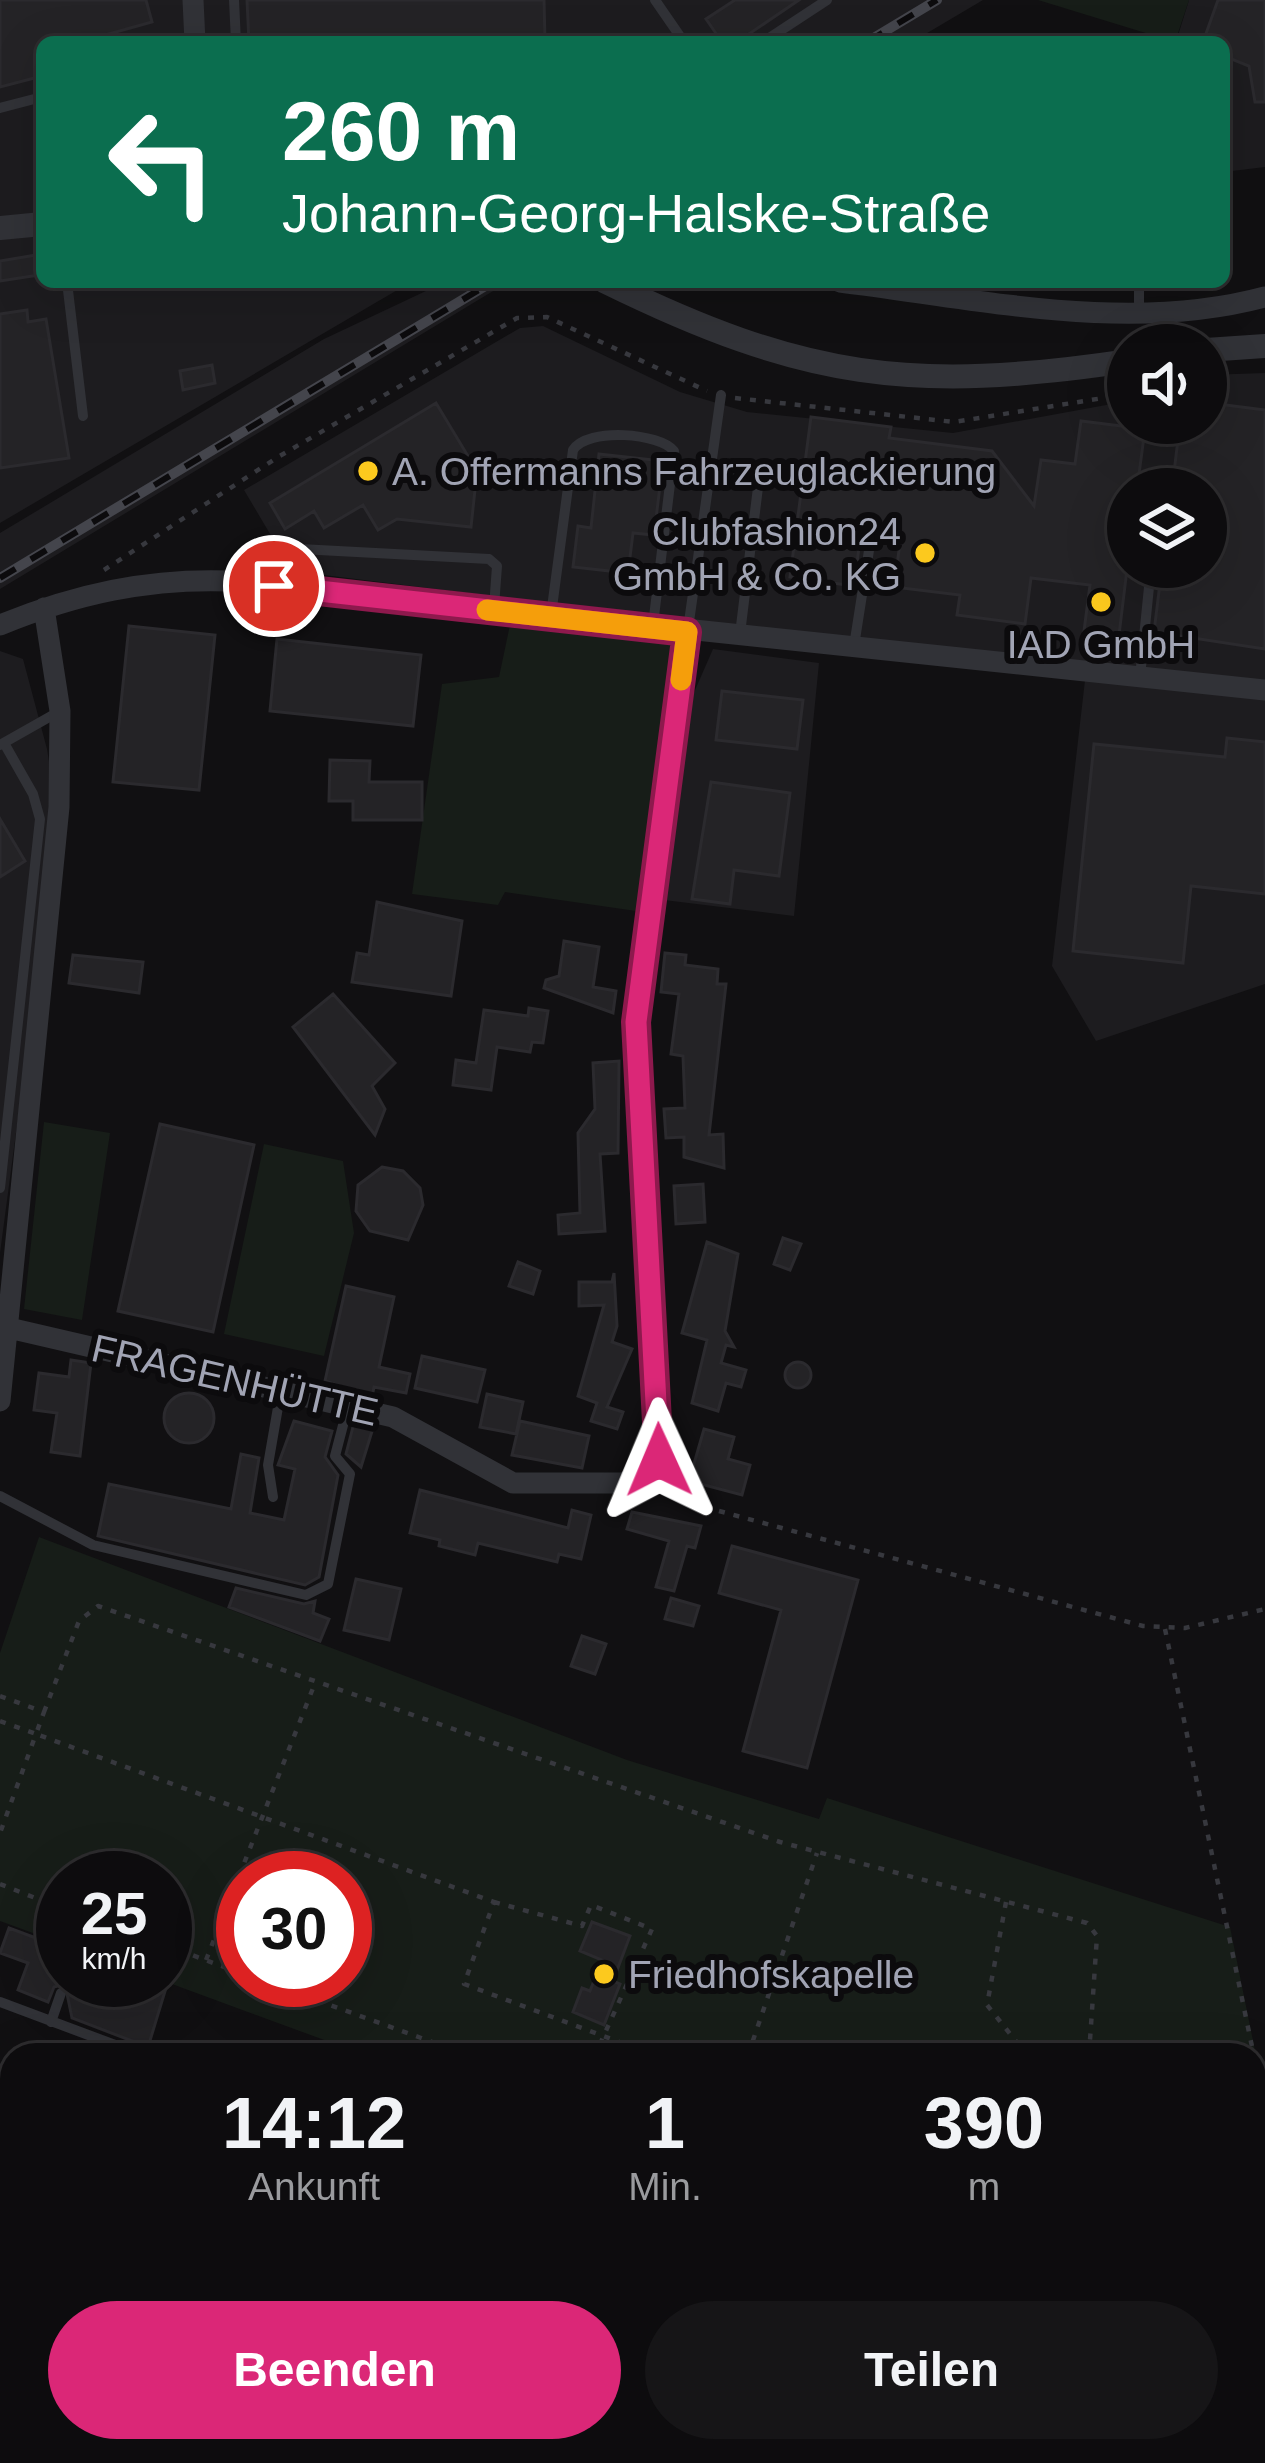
<!DOCTYPE html>
<html lang="de">
<meta charset="utf-8">
<style>
body{margin:0;font-family:Helvetica,sans-serif;background:#161517;color:#f1f3f6;height:100vh;display:flex;flex-direction:column;font-size:45px;white-space:nowrap}
*{box-sizing:border-box;margin:0}
p{font-size:39px;color:#9a9b9e}
.icon{flex:none;width:66px;height:66px;fill:none;stroke:currentColor;stroke-width:2;stroke-linecap:round;stroke-linejoin:round}
.map{position:relative;flex:1;overflow:hidden}
.side{position:absolute;left:0px;top:2043px;width:1266px;height:420px;display:flex;flex-direction:column;background:#0d0c0e;border-radius:36px 36px 0 0;box-shadow:0 12px 48px #0002,0 0 0 3px #2d2c2e}
.side>*{flex:none}
.guide{position:absolute;left:36px;top:36px;width:1194px;height:252px;border-radius:18px;box-shadow:0 12px 48px #0002,0 0 0 3px #2d2c2e;background:#0b6e4f;color:#fff;overflow:hidden}
.fabs{position:absolute;left:1107px;top:324px;display:grid;gap:24px}
.fabs a{display:grid;place-items:center;width:120px;height:120px;border-radius:50%;background:#0d0c0e;box-shadow:0 12px 48px #0002,0 0 0 3px #2d2c2e;font-size:60px}
.speed{position:absolute;left:36px;top:1851px;display:flex;gap:24px;font-size:60px;font-weight:700;text-align:center}
.speed>*{display:grid;place-content:center;width:156px;height:156px;border-radius:50%;background:#0d0c0e;box-shadow:0 12px 48px #0002,0 0 0 3px #2d2c2e;line-height:1}
.speed small{font-size:30px;font-weight:400}
.speed .limit{border:18px solid #d22;background:#fff;color:#111}
.pin{position:absolute;display:grid;place-items:center;width:102px;height:102px;color:#fff;margin:-51px;border:6px solid #fff;border-radius:50%;box-shadow:0 3px 12px #0007}
.me{position:absolute;width:132px;margin:-66px;rotate:359deg;stroke-linejoin:round;filter:drop-shadow(0 0 9px #0008)}
.turn{display:flex;align-items:center;gap:42px;height:252px;padding:0 48px;font-size:54px}
.turn .icon{width:156px;height:156px;stroke-width:2.5}
.turn b{display:block;font-size:84px;line-height:102px}
.eta{display:flex;justify-content:space-evenly;align-items:center;height:204px;text-align:center}
.eta b{font-size:72px;font-weight:700;line-height:84px}
.action{display:flex;gap:24px;margin-top:auto;padding:24px 48px}
.action a{flex:1;height:138px;border-radius:72px;background:#db2777;color:#fff;font-size:48px;font-weight:700;line-height:138px;text-align:center}
.action a+a{background:#161517;color:#f1f3f6}
.map>svg:first-child{display:block}
.built{fill:#1d1c1f;fill-rule:evenodd}
.green{fill:#171d18;fill-rule:evenodd}
.building{fill:#242326;stroke:#2b2a2e;stroke-width:3}
.lines{fill:none;stroke-linecap:round;stroke-linejoin:round}
.path{stroke:#37383e;stroke-width:4.5;stroke-dasharray:6 9;stroke-linecap:butt}
.service{stroke:#313237;stroke-width:10}
.minor{stroke:#313237;stroke-width:21}
.tertiary{stroke:#313237;stroke-width:24}
.rail-casing{stroke:#44454c;stroke-width:10}
.rail{stroke:#0c0b0d;stroke-width:6;stroke-dasharray:18;stroke-linecap:butt}
.route-casing{stroke:#8e194d;stroke-width:30}
.route{stroke:#db2777;stroke-width:21}
.slow{stroke:#f59e0b;stroke-width:21}
.poi-dot{fill:#fcc91e;stroke:#0c0b0d;stroke-width:4.5}
.labels{text-anchor:middle;dominant-baseline:central;stroke-width:12;stroke-linejoin:round;paint-order:stroke}
.poi-label{font-size:39px;fill:#a1a4b4;stroke:#0c0b0d;text-anchor:start}
.street-label{font-size:39px;fill:#a1a4b4;stroke:#0c0b0d}
</style>
<div class="map">
<svg width="1265" height="2463" viewBox="0 0 1265 2463">
<rect width="100%" height="100%" fill="#111012"/>
<path class="built" d="M0,0H983L912,42H42V282H411L0,523Z
M1189,0H1265V167L1224,172V42H1176Z
M445,282H508L0,589V533L324,339Z
M543,326L680,392L747,412L953,433L1128,401V423H1206V375L1265,373V984L1096,1041L1052,966L1087,663L787,633L292,571L244,490L520,328ZM1128,489H1206V567H1128Z
M713,649L819,663L794,916L664,900L685,713Z
M0,651L23,659L47,749L58,817L0,1253Z"/>
<path class="green" d="M1038,0H1189L1175,42Z
M511,620L662,637L679,651L643,912L505,892L498,905L412,894L442,684L499,677Z
M44,1122L110,1133L82,1320L24,1309Z
M264,1144L343,1161L354,1233L324,1356L224,1334Z
M39,1537L627,1760L819,1819L827,1798L1230,1927L1265,2100V2463H1119L1091,2451H1254V2055H365L161,1980L165,1878H63V1944L0,1921V1653ZM243,1878H345V1980H243Z"/>
<path class="building" d="M0,0H146L152,22L80,42H42V76L0,87Z
M247,0H544L545,42H249Z
M735,0H799L737,42H722L706,19Z
M1218,0H1265V102H1255L1249,66L1224,56V42H1203Z
M36,255L39,275L0,281V261Z
M27,310L28,322L46,319L69,458L0,468V314Z
M212,365L215,383L183,390L180,371Z
M436,403L477,471L471,527L397,519L378,530L363,505L324,528L314,511L285,529L270,503Z
M1210,403L1265,410V649L1154,632L1162,567H1206V489H1172L1180,423H1207Z
M811,417L891,427L889,438L992,451L1034,506L1041,460L1075,464L1081,421L1145,429L1137,489H1128V561L1119,635L1084,631L1090,585L1031,578L1025,624L957,615L960,595L894,587L901,536L861,532L854,586L790,577Z
M599,454L663,461L654,535L633,533L628,573L573,567L578,526L591,528Z
M129,626L215,635L199,790L113,782Z
M277,639L421,655L413,726L270,711Z
M722,691L803,700L797,749L716,740Z
M1227,738L1265,742V894L1191,886L1183,963L1073,951L1094,744L1225,757Z
M330,760L370,761L369,782H422V820H353V801H329Z
M711,782L790,793L779,876L734,870L730,904L692,899Z
M0,819L25,861L0,877Z
M377,902L462,921L451,996L352,982L357,953L369,955Z
M564,941L599,947L593,987L616,991L613,1013L544,988L546,980L559,976Z
M665,953L686,955L685,965L718,969L717,984H726L709,1135L723,1134L724,1168L684,1157V1137L666,1138L664,1109L685,1108L683,1056L671,1054L679,994L661,992Z
M73,955L143,962L139,993L69,983Z
M333,994L395,1063L372,1086L385,1109L375,1135L293,1027Z
M529,1008L548,1011L543,1043L532,1042L530,1052L497,1047L491,1090L453,1085L456,1060L476,1063L484,1010L528,1016Z
M619,1061L618,1153L600,1154L605,1231L559,1234L558,1215L580,1213L578,1133L595,1109L593,1063Z
M160,1124L254,1145L213,1332L118,1311Z
M382,1167L403,1171L420,1188L423,1205L408,1240L370,1231L356,1211L358,1185Z
M703,1184L705,1222L676,1224L674,1186Z
M783,1238L801,1244L790,1270L774,1264Z
M707,1242L738,1254L725,1331L734,1347L726,1345L721,1363L746,1370L741,1387L726,1383L718,1411L692,1403L707,1340L682,1333Z
M518,1262L540,1271L533,1294L509,1286Z
M614,1273L617,1326L612,1342L632,1349L607,1407L623,1412L617,1429L591,1421L597,1403L578,1396L604,1305L579,1306V1282H612Z
M346,1286L394,1297L379,1367L410,1374L406,1393L374,1387L372,1397L325,1381Z
M422,1356L485,1370L477,1402L415,1388Z
M71,1360L91,1363L80,1456L51,1452L57,1413L34,1410L39,1373L69,1377Z
M785 1375a13 13 0 1 1 26 0a13 13 0 1 1-26 0Z
M164 1418a25 25 0 1 1 50 0a25 25 0 1 1-50 0Z
M487,1394L523,1402L516,1434L480,1427Z
M294,1421L332,1431L325,1457L338,1475L319,1577L305,1585L98,1536L109,1484L231,1509L241,1454L259,1458L250,1513L284,1520L295,1469L278,1465Z
M520,1421L589,1436L582,1468L512,1455Z
M354,1423L373,1428L361,1467L346,1454Z
M704,1429L734,1437L728,1459L750,1465L742,1495L689,1481Z
M420,1490L568,1528L572,1510L591,1515L581,1559L559,1554L557,1562L478,1543L475,1555L439,1546L440,1540L410,1533Z
M632,1512L701,1526L695,1548L687,1546L674,1591L656,1587L669,1541L627,1529Z
M732,1546L858,1580L807,1768L743,1751L781,1610L719,1593Z
M356,1579L401,1589L389,1640L344,1630Z
M236,1588L304,1604L315,1601L313,1613L329,1619L320,1641L229,1607Z
M671,1598L699,1606L693,1626L665,1619Z
M582,1636L606,1644L595,1674L571,1666Z
M592,1922L630,1936L613,1981L620,1984L604,2025L573,2012L582,1988L590,1991L602,1960L580,1951Z
M9,1928L63,1948V1980H143L166,1988L148,2047L72,2018L65,1984L54,1987L48,2002L18,1990L28,1963L0,1953Z"/>
<g class="lines">
<path class="path" d="M1140,344L1188,336
M735,398L954,422L1128,394
M104,570L278,457L517,318L547,317L707,391
M665,1486L697,1505L1143,1626L1185,1628L1265,1609
M1165,1629L1265,2109
M0,1696L44,1712L36,1734L494,1902L464,1984L654,2055
M44,1712L79,1621L98,1606L780,1842L1087,1923L1097,1936L1089,2055
M0,1721L36,1734L0,1833
M0,1884L63,1909
M494,1902L582,1926L591,1905L652,1929L595,2055
M1006,1902L987,2005L1027,2055
M165,1945L243,1974
M206,1960L315,1683
M261,1980L468,2055
M748,2055L817,1853
M1254,2376L1265,2383"/>
<path class="service" d="M234,0L236,42
M655,0L684,42
M763,42L827,0
M0,108L42,97
M67,282L83,416
M1139,314V282
M1160,489V488
M300,549L489,559L497,566L494,607
M551,615L573,450C588,427 660,433 674,451L653,625
M688,629L721,395
M740,634L760,471
M854,646L870,544
M1140,677L1151,567
M0,745L60,711
M0,1188L40,819L33,794L4,743
M0,1496L93,1545L306,1595L328,1584L350,1474L335,1456L348,1406
M273,1497L268,1465L281,1390
M0,2002L142,2055
M51,2022L61,1993"/>
<path class="minor" d="M193,0L195,42
M840,282C979,299 1128,334 1265,297
M0,625C76,594 148,578 230,581L1265,690
M9,1328L393,1417L513,1483H622L652,1472L661,1446L636,1022L687,632
M0,1401L59,807L60,711L44,608"/>
<path class="tertiary" d="M0,228L42,224
M606,282C804,379 911,393 1128,361
M1206,350L1265,346"/>
<defs>
<path id="rail" d="M867,42L937,0
M0,578L492,282"/>
</defs>
<use href="#rail" class="rail-casing"/>
<use href="#rail" class="rail"/>
</g>
<g class="lines">
<defs>
<path id="route" d="M274,586L687,632L636,1022L659,1460"/>
</defs>
<use href="#route" class="route-casing"/>
<use href="#route" class="route"/>
<path class="slow" d="M487,610L687,632L681,680"/>
</g>
<g class="poi-dot">
<circle cx="368" cy="471" r="12"/>
<circle cx="925" cy="553" r="12"/>
<circle cx="1101" cy="602" r="12"/>
<circle cx="604" cy="1974" r="12"/>
</g>
<g class="labels">
<g class="poi-label">
<text x="392" y="471">A. Offermanns Fahrzeuglackierung</text>
<text x="901" y="531" text-anchor="end">Clubfashion24<tspan x="901" dy="45">GmbH &amp; Co. KG</tspan></text>
<text x="1101" y="644" text-anchor="middle">IAD GmbH</text>
<text x="628" y="1974">Friedhofskapelle</text>
</g>
<g class="street-label">
<text transform="translate(235 1380) rotate(13)">FRAGENHÜTTE</text>
</g>
</g>
</svg>
<div class="fabs">
<a><svg class="icon" aria-label="sound" viewBox="0 0 24 24"><path d="M4 9h4l5-4v14l-5-4H4zM17 9q2 3 0 6"/></svg></a>
<a><svg class="icon" aria-label="layers" viewBox="0 0 24 24"><path d="M12 4l9 5-9 5-9-5zM3 14l9 5 9-5"/></svg></a>
</div>
<div class="speed"><div>25<small>km/h</small></div><div class="limit">30</div></div>
<div class="pin" style="left:274px;top:586px;background:#d93025"><svg class="icon" aria-label="arrive" viewBox="0 0 24 24"><path d="M6 21V4h12l-3 4 3 4H6"/></svg></div>
<svg class="me" style="left:659px;top:1460px" viewBox="-20 -20 40 40"><path d="M0-17L14 15 0 8-14 15z" fill="#db2777" stroke="#fff" stroke-width="4"/></svg>
<div class="guide">
<div class="turn"><svg class="icon" aria-label="left" viewBox="0 0 24 24"><path d="M17 20v-9H6M10 6l-5 5 5 5"/></svg><div><b>260 m</b>Johann-Georg-Halske-Straße</div></div>
</div>
<section class="side">
<div class="eta">
<div><b>14:12</b><p>Ankunft</p></div>
<div><b>1</b><p>Min.</p></div>
<div><b>390</b><p>m</p></div>
</div>
<div class="action"><a>Beenden</a><a>Teilen</a></div>
</section>
</div>
